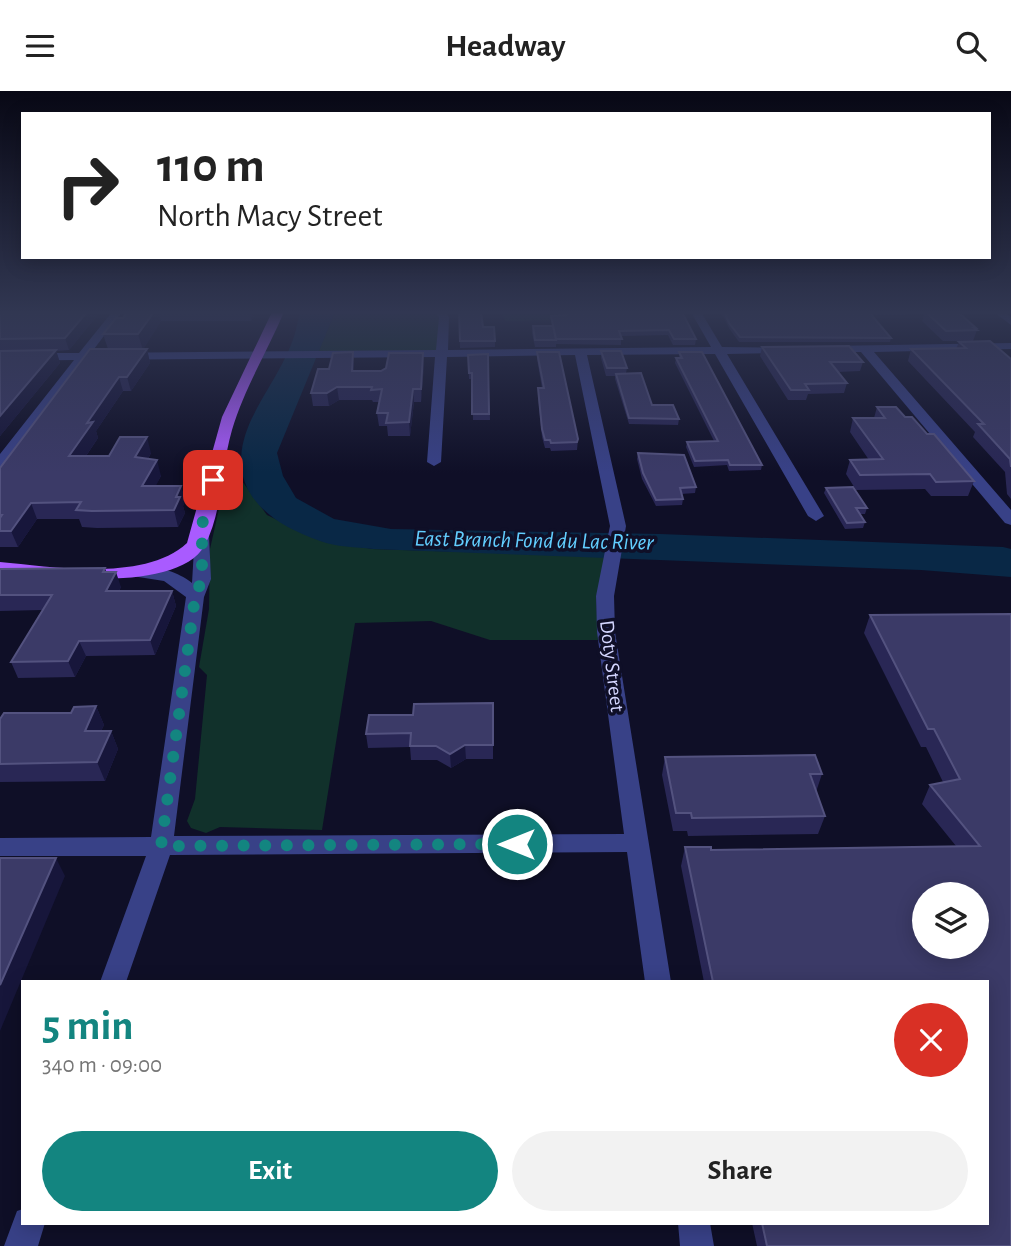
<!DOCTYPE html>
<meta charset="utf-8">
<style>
body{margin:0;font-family:"Alegreya Sans",sans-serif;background:#f2f2f2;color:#222;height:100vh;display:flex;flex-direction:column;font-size:26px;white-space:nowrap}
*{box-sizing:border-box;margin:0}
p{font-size:23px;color:#767676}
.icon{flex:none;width:38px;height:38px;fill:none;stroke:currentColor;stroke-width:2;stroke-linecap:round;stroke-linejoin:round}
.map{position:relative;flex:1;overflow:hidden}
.details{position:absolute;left:21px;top:889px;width:968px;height:245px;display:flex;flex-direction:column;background:#fff;border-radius:0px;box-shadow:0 4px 18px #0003}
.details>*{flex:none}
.guide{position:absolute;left:21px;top:21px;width:970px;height:147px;border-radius:0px;box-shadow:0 4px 18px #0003;background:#fff;color:#222;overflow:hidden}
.tools{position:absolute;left:912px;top:791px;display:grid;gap:14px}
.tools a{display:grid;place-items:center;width:77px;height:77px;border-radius:50%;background:#fff;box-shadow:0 4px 18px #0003;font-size:35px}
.pin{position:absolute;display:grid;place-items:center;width:60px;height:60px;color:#fff;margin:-30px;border-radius:14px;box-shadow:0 4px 10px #0006}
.me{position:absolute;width:77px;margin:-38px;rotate:270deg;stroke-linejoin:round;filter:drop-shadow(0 0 5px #0008)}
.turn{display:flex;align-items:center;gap:24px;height:147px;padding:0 21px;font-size:32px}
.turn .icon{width:91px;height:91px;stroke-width:2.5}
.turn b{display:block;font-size:49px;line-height:60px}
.round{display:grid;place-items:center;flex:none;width:74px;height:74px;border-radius:37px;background:#f2f2f2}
.headline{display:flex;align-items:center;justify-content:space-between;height:119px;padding:0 21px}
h1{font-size:42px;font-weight:700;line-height:52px;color:#138580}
.action{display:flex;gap:14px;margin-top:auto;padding:14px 21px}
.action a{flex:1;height:80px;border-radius:42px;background:#138580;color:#fff;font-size:28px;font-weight:700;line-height:80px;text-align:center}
.action a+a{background:#f2f2f2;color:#222}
header{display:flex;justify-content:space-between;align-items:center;height:91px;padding:0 21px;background:#fff;font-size:32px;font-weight:700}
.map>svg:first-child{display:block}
.green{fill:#11312b}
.water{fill:#092846}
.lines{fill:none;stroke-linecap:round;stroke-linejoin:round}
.minor{fill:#384187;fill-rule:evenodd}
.major{fill:#a95bff;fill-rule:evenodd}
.wall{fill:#292755}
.shaded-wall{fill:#17163b}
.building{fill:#3b3a67;stroke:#53527f;stroke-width:2;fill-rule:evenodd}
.route{stroke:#138580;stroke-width:12;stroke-dasharray:0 21.6}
.labels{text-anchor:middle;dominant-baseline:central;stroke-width:7;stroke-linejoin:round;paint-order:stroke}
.street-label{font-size:21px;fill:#d4d6ff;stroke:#0f0f27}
.water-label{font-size:23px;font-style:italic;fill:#62ceff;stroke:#0f0f27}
</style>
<header><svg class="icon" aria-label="menu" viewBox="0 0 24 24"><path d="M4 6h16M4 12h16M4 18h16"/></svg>Headway<svg class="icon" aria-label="search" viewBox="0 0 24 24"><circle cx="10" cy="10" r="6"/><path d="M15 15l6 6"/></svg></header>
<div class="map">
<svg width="1011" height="1155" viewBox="0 0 1011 1155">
<rect width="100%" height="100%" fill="#0f0f27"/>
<path class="green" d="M335,221H440L444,226L441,264H317Z
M500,221H560L561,229L506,230Z
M242,390L267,424L321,450L373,458L612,466L596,505L598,549H490L431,530L355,532L322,739L220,736L206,742L191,737L187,730L195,708L207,584L199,576L209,518L210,458L225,391Z"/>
<path class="water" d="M299,221H335L277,362L283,385L296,407L334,428L391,438L660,443L1003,456L1011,458V486L921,479L373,458C356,456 336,456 320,450C260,429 221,392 252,327C269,292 296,260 299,221Z"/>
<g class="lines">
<path class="minor" d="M112,221H122L91,262L436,259L439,226L435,221H445L449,226L448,259L711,256L691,221H701L722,256L790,257V261L786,262L727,263L824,425L816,430L808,425L715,263L587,264L626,435L614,505L615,541L671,891H645L627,761L170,764L126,891H100L146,765H0V747L151,746L186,506L164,490L132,485L130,481C143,468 179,481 192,492L195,441H207L209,444L211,488L204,506L174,745L624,743L597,541L596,505L610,435L575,264L447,266L441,371L434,375L427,371L435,266L86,269L5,375L0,376V363L74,269L0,270V262H79Z
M994,221H1005L1011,226V234Z
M1011,252V258L874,261L1011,419V434L1005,432L861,261H827L821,258L827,255Z
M23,1118V1132H45L38,1155H4L17,1120Z
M678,1132H710L714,1155H680Z"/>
<path class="major" d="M272,221H284C267,261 244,298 232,339C221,376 223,419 205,454C178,503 47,486 0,481V471C54,476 145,491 187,452L222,326Z"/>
</g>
<path class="wall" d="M0,221H100L69,259L56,260L60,272L0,345Z
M127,221H256L251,230H161L143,258H147L150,272L131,300H123L96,340L98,347L86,365H109L151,362L148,368L161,385L155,395H181L185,411L183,415L185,422L178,436L97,437L82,436L79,428H37L18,456H0V377L108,258L103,243L123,227Z
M459,221L483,236L495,250V256L460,257Z
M564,221H682L696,248L695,254H673L668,244L621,245V254L556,253V252V256H535L532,242L533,235H552L551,225L565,224Z
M721,221H909L908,224H872L891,247L890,251H739L729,237Z
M925,221H958L976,237L977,239L973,250H943L922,230Z
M959,251L1011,268V408L1007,403L1005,381L973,346L975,341L908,270L911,258H956Z
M762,256L863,271L860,280L838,281L847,292L844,302L808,303L806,309H788L760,265Z
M601,260L627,277L626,282L652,314L679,328L678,334L629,333L615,288V285H606L601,267Z
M537,261L578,348L577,359L551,360L550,357H545L542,346L538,305V297H542L537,268Z
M679,261L762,374L761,379L729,380L727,374L694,376L686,356L687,351L714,350L675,272L676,267H679Z
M488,263L490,329H473L472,288H469L468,264Z
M354,274V280H381L424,274L421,311H414L410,345H388L387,335H379L377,322L379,311H373L372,309H339L329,315H313L311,302L329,278Z
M877,316L905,326L927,343L974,390L968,405H931L925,398L856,399L846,383L850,369H869L850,341L853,327H874Z
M638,362L696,396L695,402L681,403L683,408L682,414L656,415L642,388L637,368Z
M826,397L867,417L865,423H859L865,431L863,437L845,438L824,402Z
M0,478L106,481L121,496L119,500H172L176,515L155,564L86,565L75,586L18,587L11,571L42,519L0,520Z
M1011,523V1155H757L752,1132H987V891H704L681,775L685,756L711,759L956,755L922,713L930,694L943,691L926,656H921L864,542L870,524Z
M493,612V668H466L451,677L437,669H411L410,656L368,657L366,643L413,624Z
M96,615L104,634L101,640H111L118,658L105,690L0,691V628L71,622Z
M665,666L822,683L816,701L825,725L818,743L688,745L687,740H673L662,684Z"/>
<path class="shaded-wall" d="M87,221H100L69,259L65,247Z
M154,221H159L161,230L143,259L138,243Z
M250,221H256L251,230Z
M147,258L150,272L131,300L127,286Z
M56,259L60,272L0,345V325Z
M353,261L354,274L353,293L352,280Z
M423,262L424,274L421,311V298Z
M119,286L123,300L96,340L98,347L75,381L69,365L87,332Z
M337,296L339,309L329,315L327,302Z
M413,298L414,311L410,345L409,331Z
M147,346L151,362L140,382L135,366Z
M157,369L161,385L147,412L142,395Z
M181,395L185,411L183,415L185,422L178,436L174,419L176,406Z
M31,412L37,428L18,456L11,440Z
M105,477L110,492L116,481L121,496L111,515L106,500L103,481Z
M172,500L176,515L155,564L150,549Z
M79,550L86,565L75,586L68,570Z
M96,615L104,634L92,658L85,640Z
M111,640L118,658L105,690L97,671Z
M465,654L466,668L451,677L450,663Z
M56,767L65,785L0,940V894Z"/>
<path class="building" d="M0,221H87L65,247L0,248Z
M127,221H154L138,243H103L116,227H123Z
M459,221H481L483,236H494L495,250H460Z
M565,221H682L696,248H674L669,239L619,240L622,248H556L551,225L566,224Z
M724,221H869L891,247L740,246L729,232Z
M926,221H958L976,237H974L977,239L946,240Z
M533,235H553L556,249H535Z
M990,250L1011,268V376L1010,368L978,333H984L911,258L966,257L959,251Z
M849,255L863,271H830L847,292L805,293L809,299H791L762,256Z
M90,258H147L127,286H119L87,332L93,331L69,365H109L120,346H147L135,366L157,369L142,395H181L176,406H180L174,419L92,420L76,419L81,411L31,412L11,440H0V427L2,424H0V377Z
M56,259L0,325V260Z
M601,260H621L627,277H607Z
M353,261L352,280H381L386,277L389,262H423L421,298H413L409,331L386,332L388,322H377L382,298L371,299L372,296H337L327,302H311L318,278H329L333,262Z
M537,261H559L578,348L577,351L551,352L550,349H545L542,338L538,297H544Z
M679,261H702L762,374H730L728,369L695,370L687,351L718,350L676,267H682Z
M488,263L489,323H472V282H469L468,264Z
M641,282L652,314H673L679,328L629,327L616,283Z
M877,316H896L905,326H912L927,343H934L974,390L936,391L930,383L860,384L850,369L883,368L853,327H885Z
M638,362L684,364L696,396L680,397L683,408L656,409L643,382Z
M853,396L867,417H856L865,431L847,432L826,397Z
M105,477L103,481H116L106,500H172L150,549L79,550L68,570L11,571L52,504H0V478Z
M1011,523V1155H767L762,1132H987V891H713L685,756H711V759L980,755L930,694L960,688L934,638H928L870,524ZM924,803H976V856H924Z
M493,612V654H465L450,663L436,655H410L411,642L366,643L369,624H413L414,613Z
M96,615L85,640H111L97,671L0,673V628L4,622H71L74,616Z
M815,664L822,683H810L825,725L692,727L691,722H676L665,666Z
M0,767H56L0,894Z"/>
<linearGradient id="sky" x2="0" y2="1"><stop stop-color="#080815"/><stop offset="0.58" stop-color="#313752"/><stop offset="1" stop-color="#313752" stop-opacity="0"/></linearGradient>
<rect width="1011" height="382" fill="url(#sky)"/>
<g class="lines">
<path class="route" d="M213,389L202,434V488L195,506L161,755L517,753"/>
</g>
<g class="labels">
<g class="street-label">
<text transform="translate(612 575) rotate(83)">Doty Street</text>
</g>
<g class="water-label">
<text transform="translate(534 450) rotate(1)">East Branch Fond du Lac River</text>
</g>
</g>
</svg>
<div class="tools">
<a><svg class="icon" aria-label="layers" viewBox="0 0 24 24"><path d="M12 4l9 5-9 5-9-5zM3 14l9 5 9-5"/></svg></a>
</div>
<div class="pin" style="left:213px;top:389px;background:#d93025"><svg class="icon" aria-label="arrive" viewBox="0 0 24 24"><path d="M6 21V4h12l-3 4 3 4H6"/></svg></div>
<svg class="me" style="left:517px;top:753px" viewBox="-20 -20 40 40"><circle r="17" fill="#138580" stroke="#fff" stroke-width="3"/><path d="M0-11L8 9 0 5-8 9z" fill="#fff"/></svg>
<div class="guide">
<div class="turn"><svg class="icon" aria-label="right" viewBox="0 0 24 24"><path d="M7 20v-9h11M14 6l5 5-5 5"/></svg><div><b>110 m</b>North Macy Street</div></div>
</div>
<section class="details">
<div class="headline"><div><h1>5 min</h1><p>340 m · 09:00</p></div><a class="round" style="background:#d93025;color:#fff"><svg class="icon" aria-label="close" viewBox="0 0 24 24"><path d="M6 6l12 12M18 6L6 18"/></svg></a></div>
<div class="action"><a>Exit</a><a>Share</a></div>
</section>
</div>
